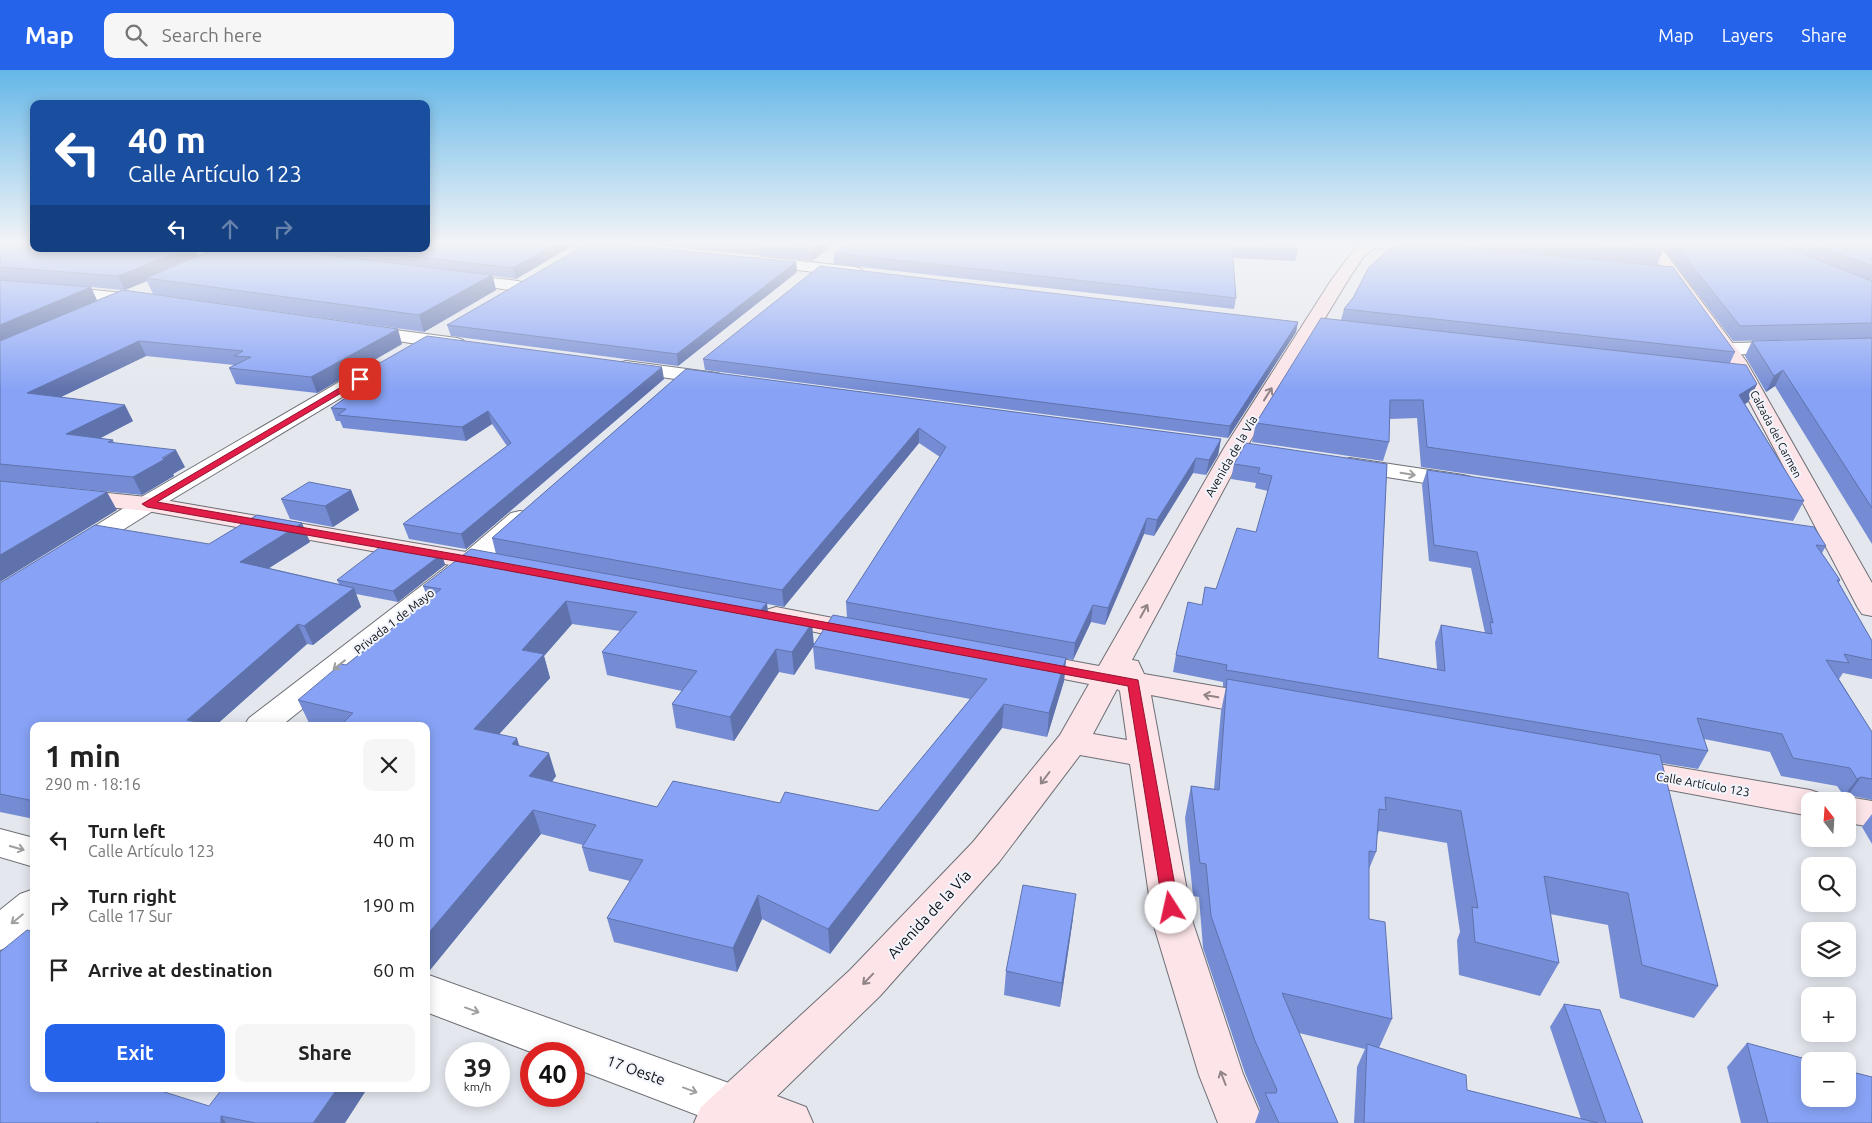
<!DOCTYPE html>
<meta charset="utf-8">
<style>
body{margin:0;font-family:Ubuntu,sans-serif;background:#f6f6f6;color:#222;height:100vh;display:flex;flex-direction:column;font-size:19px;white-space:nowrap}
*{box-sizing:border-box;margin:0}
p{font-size:16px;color:#767676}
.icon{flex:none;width:28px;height:28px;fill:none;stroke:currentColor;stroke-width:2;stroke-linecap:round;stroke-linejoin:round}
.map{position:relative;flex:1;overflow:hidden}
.drawer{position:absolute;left:30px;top:652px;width:400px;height:370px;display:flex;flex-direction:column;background:#fff;border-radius:10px;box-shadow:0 2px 12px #0003}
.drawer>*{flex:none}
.guide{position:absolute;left:30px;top:30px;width:400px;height:152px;border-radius:10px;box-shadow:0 2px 12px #0003;background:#1a4fa0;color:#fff;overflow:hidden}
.needle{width:32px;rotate:343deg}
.controls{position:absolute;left:1801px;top:722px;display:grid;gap:10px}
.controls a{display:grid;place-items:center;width:55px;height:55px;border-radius:10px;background:#fff;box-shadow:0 2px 12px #0003;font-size:25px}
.speed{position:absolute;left:445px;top:972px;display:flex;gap:10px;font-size:25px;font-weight:700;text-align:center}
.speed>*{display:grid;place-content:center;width:65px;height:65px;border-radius:50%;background:#fff;box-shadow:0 2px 12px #0003;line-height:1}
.speed small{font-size:12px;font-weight:400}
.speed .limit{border:8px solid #d22;background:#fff;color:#111}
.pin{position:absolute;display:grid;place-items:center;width:42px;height:42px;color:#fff;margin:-21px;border-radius:10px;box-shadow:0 2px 8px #0006}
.me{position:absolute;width:55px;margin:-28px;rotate:350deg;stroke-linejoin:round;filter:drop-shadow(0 0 4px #0008)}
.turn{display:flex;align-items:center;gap:18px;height:105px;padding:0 15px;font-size:22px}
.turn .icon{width:65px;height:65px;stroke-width:2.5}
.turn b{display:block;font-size:35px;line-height:42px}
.lanes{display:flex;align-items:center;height:48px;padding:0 15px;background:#0003;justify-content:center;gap:25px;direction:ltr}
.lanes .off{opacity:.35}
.round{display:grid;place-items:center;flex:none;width:52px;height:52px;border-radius:10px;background:#f6f6f6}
.head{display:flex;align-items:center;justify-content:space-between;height:85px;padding:0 15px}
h1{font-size:30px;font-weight:700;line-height:38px}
.action{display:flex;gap:10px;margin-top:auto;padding:10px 15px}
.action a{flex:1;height:58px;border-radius:10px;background:#2563eb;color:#fff;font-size:20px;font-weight:700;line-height:58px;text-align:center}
.action a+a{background:#f6f6f6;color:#222}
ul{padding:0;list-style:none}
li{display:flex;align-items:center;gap:15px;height:65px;padding:0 15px}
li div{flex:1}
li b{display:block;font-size:19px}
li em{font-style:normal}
header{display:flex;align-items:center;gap:30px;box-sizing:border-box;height:70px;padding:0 25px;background:#2563eb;color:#fff}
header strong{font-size:24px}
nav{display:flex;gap:28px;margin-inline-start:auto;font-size:18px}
.search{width:350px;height:45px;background:#f6f6f6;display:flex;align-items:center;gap:12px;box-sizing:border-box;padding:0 18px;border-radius:10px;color:#767676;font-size:19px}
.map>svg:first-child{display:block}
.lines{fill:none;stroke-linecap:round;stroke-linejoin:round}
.street-casing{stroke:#6d6f75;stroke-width:2}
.secondary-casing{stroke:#6d6f75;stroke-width:2}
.street{fill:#fff;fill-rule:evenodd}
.secondary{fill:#fce4e8;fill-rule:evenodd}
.wall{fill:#758cd4;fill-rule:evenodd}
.shaded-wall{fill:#5f72ac}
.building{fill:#88a3f6;stroke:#5f72ac}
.oneway{stroke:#908487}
.oneway2{stroke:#9e9f9f}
.route{fill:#e11d48;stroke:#92132f}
.labels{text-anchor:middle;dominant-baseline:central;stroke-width:4;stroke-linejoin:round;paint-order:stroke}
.far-street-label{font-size:11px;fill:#0d0e10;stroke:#f1f4fc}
.street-label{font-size:12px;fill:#0d0e10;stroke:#f1f4fc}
.near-street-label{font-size:15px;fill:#0d0e10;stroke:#f1f4fc}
</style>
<header>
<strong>Map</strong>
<div class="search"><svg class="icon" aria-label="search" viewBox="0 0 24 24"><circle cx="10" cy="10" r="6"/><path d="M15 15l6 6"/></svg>Search here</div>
<nav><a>Map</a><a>Layers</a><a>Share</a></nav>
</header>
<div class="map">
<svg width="1872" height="1053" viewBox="0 0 1872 1053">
<rect width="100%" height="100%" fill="#e4e7ee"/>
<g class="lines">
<defs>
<path id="street" d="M572,173H616L629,175L631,178L629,181L624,182L579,177L574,176Z
M1360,173C1384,173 1411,170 1435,176L1437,179L1435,182L1430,183L1367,177L1362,176Z
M761,187L855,197L861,199L863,202L861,205L855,207L756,195L753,192L756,189Z
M458,204L518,211L524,213L526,216L524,219L518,221L452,212L450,209L452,206Z
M0,211L145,225L151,226L153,230L151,234L145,235L0,221Z
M364,256L457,268L463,270L466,274L463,278L457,280L358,265L355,261L358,257Z
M1786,272L1793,274L1795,278L1793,282L1728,285L1721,283L1719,279L1721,275L1728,273Z
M626,291L717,303L724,305L727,309L724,313L717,315L619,301L616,297L619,293Z
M377,292L384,294L387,298L384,302L156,439L86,483L77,486L68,483L64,478L68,473L138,429L370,294Z
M1350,388L1463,405L1471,407L1475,412L1471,417L1463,419L1342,400L1339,395L1342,390Z
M520,441L529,443L532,448L529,453L481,496L281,656H244L249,648L463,484L511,443Z
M0,759L34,768V797L0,787Z
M34,819V858L14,875L0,880V840L20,824Z
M426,904L751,1021L758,1037L751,1053H718L574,998V984H536L426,942Z"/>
<path id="secondary" d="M1365,173H1381L1364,186L1348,210L1246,378L1132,590L1138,591L1144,604L1260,624L1271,628L1276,635L1271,642L1260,646L1151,625L1193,853L1243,1004L1264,1053H1218L1199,1005L1153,853L1130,694L1080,685L999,792L880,926L777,1026L806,1037L813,1053H694L701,1037L850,900L973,772L1060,665L1089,614L1018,600L1014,593L1018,586L1029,583L1099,596L1224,378L1332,209L1354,180ZM1117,619L1120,621L1127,670L1093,664Z
M1644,173H1658L1746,291L1872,513V546L1862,544L1858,538L1728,291Z
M0,412L147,427L495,487L504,489L508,495L504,501L495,503L147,441L0,426Z
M776,537L864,554L874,557L878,563L874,569L864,572L766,552L762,546L766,540Z
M1629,689L1810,720L1822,724L1827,731H1810V746L1617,710L1612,701L1617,692Z
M1848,727L1872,731V757L1848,753V731H1835Z"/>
</defs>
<use href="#street" class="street-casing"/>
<use href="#secondary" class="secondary-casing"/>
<use href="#street" class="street"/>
<use href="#secondary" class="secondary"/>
</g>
<path class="wall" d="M0,173L198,186L215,179H426V173H571L572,176L516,209L493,206L496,220L424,262L153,224L147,211L125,220L402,274L317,323L236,314L229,298L234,295L146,286L61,327L133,351L100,368L113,370L114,373L185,397L173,404L174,406L142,425L0,411ZM91,217L122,220L97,230Z
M634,173H835L812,191Z
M1294,173L1298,180L1295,191L1233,188L1236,228L1234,239L834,194V183Z
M1426,173H1656L1663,181L1657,195Z
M1659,173H1872V268L1733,271Z
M796,192L797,202L678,296L451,266L447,255Z
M1353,228L1735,282L1730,293L1757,314L1748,332L1745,334L1804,431L1793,451L1421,397L1417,348L1390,349L1389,372L1383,391L1252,372L1256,353L1341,250L1344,239Z
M1298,252L1296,262L1228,368L705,300L703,289Z
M1872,268V474L1775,316L1766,322L1745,286L1752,271Z
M686,299L1221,369L1218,385L1206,405L1193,403L1154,466L1144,464L1105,555L1091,552L1073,590L1066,589L1064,611L1047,667L1002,658L830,884L762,849L737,902L614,872L607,848L630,811L589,801L582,777L583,775L541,764L430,900L426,899V656H321L309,653L298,630L346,595L428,529L423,516L496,484L492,468ZM919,373L940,387L846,532L847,548L814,574L768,545L767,534L784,537ZM572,554L620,561L602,582L607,605L682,621L672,634L676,658L734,671L779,602L794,605L813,577L815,599L970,629L878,741L780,733L657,737L552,712L556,706L519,675L499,664L550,608L544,586Z
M664,309L466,479L409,469L403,454L507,376L492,354L466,371L343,358L340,351H336L331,338L348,326L343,314Z
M1234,394H1387L1378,588L1437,599L1435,572L1441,555L1485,563L1471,498L1429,491L1422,415L1427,400L1826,476L1822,483L1840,510L1839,513L1872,571V609L1843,603L1839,609L1872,662V730L1848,725L1844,726L1837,716L1781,706L1770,682L1704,669L1708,681L1698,699L1662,693L1718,916L1694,948L1620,928L1608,855L1550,844L1559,893L1540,926L1459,905L1457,870L1460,862L1447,773L1379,761L1377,766L1376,782L1369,799V849L1392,949L1379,978L1467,1020L1581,1049L1550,957L1564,934L1643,1053H1354L1357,997L1365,979L1299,963L1338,1053H1255L1260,1039L1245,1003L1203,878L1199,827L1193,826L1185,748L1191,716L1214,719L1221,641L1226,617H1223V612L1173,602L1176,585L1202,535L1205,517L1216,519L1256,462L1268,421L1255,418L1256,413L1231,409Z
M351,420L359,440L333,457L290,449L281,429Z
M310,472L269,498L339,514L337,510L442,484L445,495L398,532L356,524L361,537L313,575L307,574L215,656H34V749L0,742V513L209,474Z
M1872,744V774L1862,757Z
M1073,848L1060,937L1004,925L1006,901Z
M1747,973L1872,1053H1741L1727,997Z
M34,1019L209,1036L345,1053H0Z"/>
<path class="shaded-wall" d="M557,173H571L572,176L516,209L513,198Z
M821,173H835L812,191V180Z
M185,179H195L199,188L146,208L147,211L125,220L118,206Z
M796,192L797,202L678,296L677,284Z
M492,205L496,220L424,262L419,245Z
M91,217L97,231L0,273V255Z
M1298,252L1296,262L1228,368L1230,356Z
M398,259L402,274L317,323L311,307Z
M139,271L146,286L36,339L27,323Z
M662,297L664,309L466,479L461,464Z
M1783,300L1775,316L1766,322L1774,306Z
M1757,314L1748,332L1730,343L1739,325Z
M125,335L133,351L76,381L66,364Z
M488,341L492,354L466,371L462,357Z
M919,358V373L784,537L782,520Z
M1221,369L1218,385L1206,405L1209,390Z
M176,380L185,397L173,404L174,406L142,425L133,407Z
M1196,388L1193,403L1154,466L1157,450Z
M351,420L359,440L333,457L325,436Z
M107,422L117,440L0,512V485Z
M1147,448L1144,464L1105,555L1108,538Z
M302,453L310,472L249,511L240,492Z
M442,484L445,495L398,532L393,521Z
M354,518L361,537L313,575L304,556Z
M566,531L572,554L544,586L550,608L483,682L474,659L522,580Z
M767,533L769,556L758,543Z
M1093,535L1091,552L1073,590L1075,573Z
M812,553L814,576H813V577L794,605L792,582Z
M298,554L307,574L215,656H191L187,650Z
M776,579L779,602L734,671L730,647Z
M1066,588L1064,611L1047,667L1049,643Z
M1004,634L1002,658L830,884L828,859Z
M517,668L524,692L512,674Z
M549,683L556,706L537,730L529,706Z
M1861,707L1848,725L1844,726L1857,709Z
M533,740L541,764L430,900L426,891V866Z
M1076,824L1073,848L1060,937L1062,913Z
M758,825L762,849L737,902L733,878Z
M337,1019H367L345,1053H313Z
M221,1046L226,1053H221Z"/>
<path class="building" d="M0,173H34V179H185L118,206L0,197Z
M426,173H557L513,198L351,179H426Z
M589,173H605L796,192L677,284L447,255Z
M737,173H821L812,180Z
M845,173H1294L1298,180L1232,177L1236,228L834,183Z
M1397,173H1423L1673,197L1735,282L1344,239L1353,228L1369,197Z
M1568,173H1656L1663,181Z
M1674,173H1776L1872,211V253L1740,256Z
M1811,173H1872V196Z
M215,179H276L492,205L419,245L146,208Z
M820,196L1298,252L1230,356L703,289Z
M0,210L91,217L0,255Z
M123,220L398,259L311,307L229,298L251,287L234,286L243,281L139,271L27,323L125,335L66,364L113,370L108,372L176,380L162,388L165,389L133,407L0,394V271Z
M1321,248L1746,295L1757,314L1739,325L1804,431L1427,377L1423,330H1390L1389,372L1256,353Z
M427,266L662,297L461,464L403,454L511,373L488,341L462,357L338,345L346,339L331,338L363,316L343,314Z
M1872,268V438L1783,300L1774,306L1752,271Z
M686,299L1221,369L1209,390L1196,388L1157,450L1147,448L1108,538L1093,535L1075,573L846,532L946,377L919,358L782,520L492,468Z
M1246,373L1387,394L1378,588L1445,601L1441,555L1492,564L1490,552L1493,553L1477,482L1434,475L1427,400L1814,457L1826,476L1816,475L1840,510H1837L1872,571V590L1844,584L1849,593L1826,590L1872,662V709L1861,707L1857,709L1850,698L1793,688L1782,664L1697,648L1708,681L1226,600L1227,595L1176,585L1188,532L1202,535L1205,517L1216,519L1237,458L1256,462L1272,406L1258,403L1260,398L1234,394Z
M0,411L107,422L0,485Z
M309,412L351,420L325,436L281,429Z
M257,445L302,453L240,492L354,518L304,556L298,554L187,650L207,654L204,656H34V731L0,724V513L95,455L209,474Z
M384,474L442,484L393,521L337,510Z
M471,479L767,533L758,543L812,553L792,582L776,579L730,647L672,634L697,601L602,582L637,542L566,531L522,580L544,584L474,659L517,668L512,674L549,683L529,706L657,737L673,711L780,733L785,722L878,741L987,609L813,576L833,545L1066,588L1049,643L1004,634L828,859L758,825L733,878L607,848L643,790L582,777L596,755L533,740L426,866V656H340L353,643L298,630L341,594L346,595L441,519L423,516Z
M1227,609L1660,685L1718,916L1642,895L1628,823L1544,806L1559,893L1475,872L1472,837L1478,838L1461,741L1385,727L1386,740L1379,739L1376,782L1369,781V849L1385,852L1392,949L1282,923L1338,1053H1279L1265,1023H1276L1277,1020L1255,971L1211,846L1206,794L1200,793L1191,716L1219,720Z
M1023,815L1076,824L1062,913L1006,901Z
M27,860L34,862V1019H155L209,1036L222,1019H337L313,1053H255L221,1046V1053H99L97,1052L96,1053H0V882Z
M1564,934L1600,940L1643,1053H1606Z
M1747,973L1813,991H1810V1029H1848V1001L1872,1007V1053H1768Z
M1367,974L1466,1005L1467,1020L1598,1053H1364Z"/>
<defs><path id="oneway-shaft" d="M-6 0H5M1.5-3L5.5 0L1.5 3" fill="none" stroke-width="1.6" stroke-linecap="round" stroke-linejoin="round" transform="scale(1.25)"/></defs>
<g class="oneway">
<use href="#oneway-shaft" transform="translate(1268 324) rotate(-58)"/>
<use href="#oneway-shaft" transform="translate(1144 541) rotate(-61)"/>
<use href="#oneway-shaft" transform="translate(1211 626) rotate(-170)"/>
<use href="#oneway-shaft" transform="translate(1045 708) rotate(127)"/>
<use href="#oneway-shaft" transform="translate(868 909) rotate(134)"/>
<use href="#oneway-shaft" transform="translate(1223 1008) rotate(-111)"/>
</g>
<g class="oneway2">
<use href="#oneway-shaft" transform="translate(1408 404) rotate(9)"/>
<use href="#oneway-shaft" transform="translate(339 595) rotate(142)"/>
<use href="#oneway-shaft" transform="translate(17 778) rotate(16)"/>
<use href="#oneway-shaft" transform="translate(17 849) rotate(141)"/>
<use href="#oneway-shaft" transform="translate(472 940) rotate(20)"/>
<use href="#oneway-shaft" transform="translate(690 1020) rotate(20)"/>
</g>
<linearGradient id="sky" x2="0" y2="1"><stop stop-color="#65b7e8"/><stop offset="0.54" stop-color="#f3f4f7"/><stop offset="1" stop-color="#f3f4f7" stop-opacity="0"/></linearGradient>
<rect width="1872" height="320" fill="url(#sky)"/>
<path class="route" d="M360,306L364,309L363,310L157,432L472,487L1138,610L1179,838L1177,843L1171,845L1165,843L1163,838L1128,616L472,494L147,437L142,434Z"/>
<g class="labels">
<g class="far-street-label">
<text transform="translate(1776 364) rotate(62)">Calzada del Carmen</text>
</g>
<g class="street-label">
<text transform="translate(1231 386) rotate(-60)">Avenida de la Vía</text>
<text transform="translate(394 551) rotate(-38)">Privada 1 de Mayo</text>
<text transform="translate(1703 714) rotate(10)">Calle Artículo 123</text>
</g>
<g class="near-street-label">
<text transform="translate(929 844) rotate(-47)">Avenida de la Vía</text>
<text transform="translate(636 1000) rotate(20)">17 Oeste</text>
</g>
</g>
</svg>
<div class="controls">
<a><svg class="needle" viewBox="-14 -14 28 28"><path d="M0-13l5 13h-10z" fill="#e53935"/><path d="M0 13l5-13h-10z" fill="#767676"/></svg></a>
<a><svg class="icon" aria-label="search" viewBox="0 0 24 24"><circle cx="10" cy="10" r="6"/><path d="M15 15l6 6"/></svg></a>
<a><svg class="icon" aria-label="layers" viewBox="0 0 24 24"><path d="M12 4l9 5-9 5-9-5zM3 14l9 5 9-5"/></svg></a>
<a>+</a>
<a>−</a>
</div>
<div class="speed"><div>39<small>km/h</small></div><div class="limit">40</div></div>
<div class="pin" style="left:360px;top:309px;background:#d93025"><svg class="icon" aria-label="arrive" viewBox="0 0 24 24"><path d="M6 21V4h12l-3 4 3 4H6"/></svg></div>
<svg class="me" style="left:1171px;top:838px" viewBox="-20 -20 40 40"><circle r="19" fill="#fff"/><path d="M0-13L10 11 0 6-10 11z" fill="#e11d48"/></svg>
<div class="guide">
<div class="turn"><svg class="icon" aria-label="left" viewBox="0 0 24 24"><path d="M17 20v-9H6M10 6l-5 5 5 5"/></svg><div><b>40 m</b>Calle Artículo 123</div></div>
<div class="lanes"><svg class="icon" aria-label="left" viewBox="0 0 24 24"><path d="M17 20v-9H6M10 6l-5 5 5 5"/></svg><svg class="icon off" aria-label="ahead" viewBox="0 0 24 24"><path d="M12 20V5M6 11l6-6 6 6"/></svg><svg class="icon off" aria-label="right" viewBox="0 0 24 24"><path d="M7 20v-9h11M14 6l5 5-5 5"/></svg></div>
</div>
<section class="drawer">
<div class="head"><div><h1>1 min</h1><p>290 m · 18:16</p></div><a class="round"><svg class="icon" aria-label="close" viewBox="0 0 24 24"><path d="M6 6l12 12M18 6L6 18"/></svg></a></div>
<ul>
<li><svg class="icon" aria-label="left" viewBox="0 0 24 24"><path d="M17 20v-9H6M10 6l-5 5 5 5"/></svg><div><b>Turn left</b><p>Calle Artículo 123</p></div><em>40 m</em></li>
<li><svg class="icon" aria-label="right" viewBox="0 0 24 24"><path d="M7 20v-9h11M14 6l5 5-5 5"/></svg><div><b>Turn right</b><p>Calle 17 Sur</p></div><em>190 m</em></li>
<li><svg class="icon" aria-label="arrive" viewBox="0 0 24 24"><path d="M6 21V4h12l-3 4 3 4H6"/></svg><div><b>Arrive at destination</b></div><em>60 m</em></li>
</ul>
<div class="action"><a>Exit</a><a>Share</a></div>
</section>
</div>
